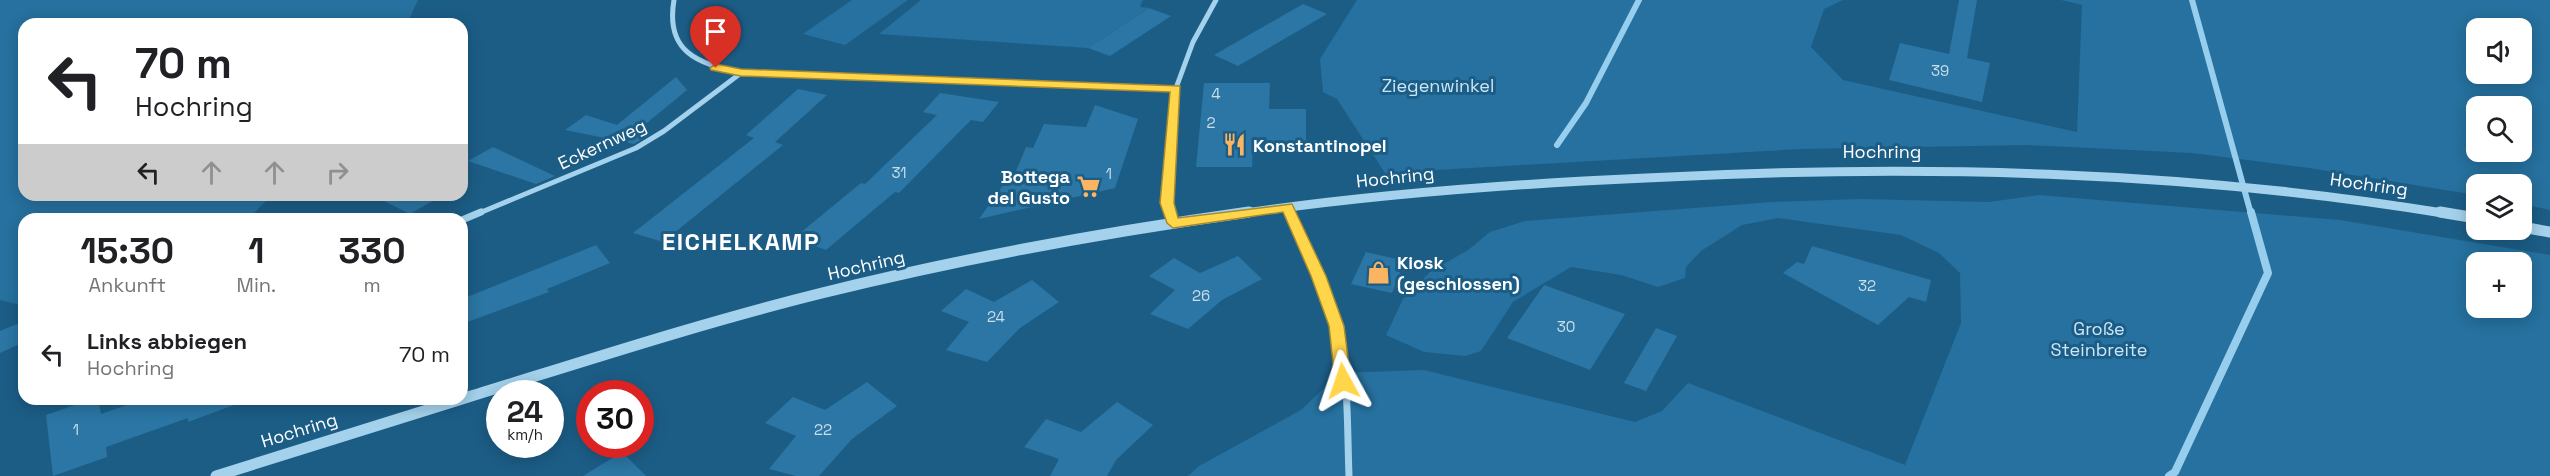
<!DOCTYPE html>
<html lang="de">
<meta charset="utf-8">
<style>
body{margin:0;font-family:"Space Grotesk",sans-serif;background:#f6f6f6;color:#202124;height:100vh;display:flex;flex-direction:column;font-size:22px;white-space:nowrap}
*{box-sizing:border-box;margin:0}
p{font-size:20px;color:#757577}
.icon{flex:none;width:33px;height:33px;fill:none;stroke:currentColor;stroke-width:2;stroke-linecap:round;stroke-linejoin:round}
.map{position:relative;flex:1;overflow:hidden}
.sheet{position:absolute;left:18px;top:213px;width:450px;height:192px;display:flex;flex-direction:column;background:#fff;border-radius:18px;box-shadow:0 3px 15px #0003}
.sheet>*{flex:none}
.hud{position:absolute;left:18px;top:18px;width:450px;height:183px;border-radius:18px;box-shadow:0 3px 15px #0003;background:#fff;color:#202124;overflow:hidden}
.tools{position:absolute;left:2466px;top:18px;display:grid;gap:12px}
.tools a{display:grid;place-items:center;width:66px;height:66px;border-radius:12px;background:#fff;box-shadow:0 3px 15px #0003;font-size:30px}
.speed{position:absolute;left:486px;top:380px;display:flex;gap:12px;font-size:30px;font-weight:700;text-align:center}
.speed>*{display:grid;place-content:center;width:78px;height:78px;border-radius:50%;background:#fff;box-shadow:0 3px 15px #0003;line-height:1}
.speed small{font-size:15px;font-weight:400}
.speed .limit{border:9px solid #d22;background:#fff;color:#111}
.pin{position:absolute;display:grid;place-items:center;width:51px;height:51px;color:#fff;margin:-62px -26px;border-radius:50% 50% 50% 0;rotate:-45deg;box-shadow:0 0 6px #0007}
.pin .icon{rotate:45deg}
.me{position:absolute;width:66px;margin:-33px;rotate:355deg;stroke-linejoin:round;filter:drop-shadow(0 0 4px #0008)}
.turn{display:flex;align-items:center;gap:21px;height:126px;padding:0 18px;font-size:27px}
.turn .icon{width:78px;height:78px;stroke-width:2.5}
.turn b{display:block;font-size:42px;line-height:51px}
.lanes{display:flex;align-items:center;height:57px;padding:0 18px;background:#0003;justify-content:center;gap:30px;direction:ltr}
.lanes .off{opacity:.35}
.eta{display:flex;justify-content:space-evenly;align-items:center;height:102px;text-align:center}
.eta b{font-size:36px;font-weight:700;line-height:42px}
ul{padding:0;list-style:none}
li{display:flex;align-items:center;gap:18px;height:78px;padding:0 18px}
li div{flex:1}
li b{display:block;font-size:22px}
li em{font-style:normal}
.map>svg:first-child{display:block}
.green{fill:#26719f;fill-rule:evenodd}
.lines{fill:none;stroke-linecap:round;stroke-linejoin:round}
.stream-far1{stroke:#97ceed;stroke-width:6}
.stream{stroke:#97ceed;stroke-width:8}
.building{fill:#2b76a4}
.minor-far1{stroke:#a4d1eb;stroke-width:5}
.minor{stroke:#a4d1eb;stroke-width:7}
.tertiary-far1{stroke:#a4d1eb;stroke-width:9}
.tertiary{stroke:#a4d1eb;stroke-width:11}
.route{fill:#ffd54a;stroke:#a68a30;stroke-width:1.5}
.labels{text-anchor:middle;dominant-baseline:central;stroke-width:6;stroke-linejoin:round;paint-order:stroke}
.number-label{font-size:15px;fill:#cadde8}
.park-label{font-size:18px;fill:#c9e7f8;stroke:#1c5d86}
.street-label{font-size:18px;fill:#fff;stroke:#1c5d86}
.poi-label{font-size:18px;font-weight:bold;fill:#fff;stroke:#1c5d86;text-anchor:start}
.district-label{font-size:24px;font-weight:bold;letter-spacing:1.5px;fill:#fff;stroke:#1c5d86}
</style>
<div class="map">
<svg width="2550" height="476" viewBox="0 0 2550 476">
<rect width="100%" height="100%" fill="#1c5d86"/>
<path class="green" d="M0,0H418L407,24H24V195H272L248,219H24V306L0,300Z
M852,0H908L845,45L803,34Z
M921,0H1143L1140,7L1149,8L1088,48L879,34Z
M1357,0H1843L1824,9L1811,47L1843,80L2077,132L2082,5L2061,0H2550V210L2522,204V184H2476V195L2309,168L2192,153L2029,145L1801,149L1385,173L1337,99L1323,92L1320,59ZM2522,28V74H2476V28ZM2522,106V152H2476V106Z
M2039,195L2340,220L2550,255V476H1188L1199,466L1301,410L1340,373L1424,370L1635,422L1662,411L1688,383L1905,465L1961,323L1960,273L1939,253L1901,235L1778,218L1742,225L1701,251L1686,267L1685,278L1658,287L1621,275L1571,267L1513,302L1481,351L1465,356L1424,352L1386,335L1403,299L1430,272L1468,250L1490,232L1525,221L1772,202L1861,199L1989,202ZM2476,262H2522V308H2476Z"/>
<g class="lines">
<path class="stream-far1" d="M2192,0L2251,214
M1557,145L1586,103L1639,0"/>
<path class="stream" d="M2169,476L2175,472L2268,273L2251,212"/>
</g>
<path class="building" d="M1959,0H1977L1967,58L1990,63L1982,102L1889,80L1900,43L1949,54Z
M1303,4L1327,14L1238,66L1214,55Z
M1149,8L1171,16L1110,56L1088,48Z
M676,77L687,90L637,131L649,135L634,144L565,130L586,115L617,125Z
M1204,83H1270L1269,109H1306V142L1253,141L1252,167H1196Z
M798,89L827,95L775,142L783,145L663,242L633,233L754,138L746,135Z
M940,93L999,102L983,122L971,120L899,193L895,192L826,250L794,238L861,183L865,184L937,115L923,112Z
M1095,105L1138,119L1115,188L979,219L1010,175L1014,176L1026,147L1033,148L1044,124L1086,127Z
M493,147L555,176L536,184L468,161Z
M372,195H443L410,214Z
M596,245L610,263L547,289L549,292L462,324V299Z
M1812,246L1931,280L1926,302L1909,297L1878,325L1783,273L1797,262L1804,264Z
M1366,252L1405,261L1392,293L1351,284Z
M1238,256L1262,279L1222,300L1188,329L1150,314L1175,290L1149,276L1174,258L1200,273Z
M1032,280L1059,302L1020,328L987,362L946,350L969,322L941,311L966,289L994,302Z
M1544,285L1625,314L1590,370L1507,338Z
M17,324L24,332V342L0,353V331Z
M1656,328L1677,336L1646,391L1624,383Z
M867,382L897,406L852,439L819,476H796L769,469L796,436L765,423L793,397L825,410Z
M92,399H98L101,414L144,399H244L245,401L188,422V418L106,447L107,457L53,476L46,415Z
M1117,402L1153,425L1116,460L1107,476H1050L1059,459L1024,447L1046,419L1081,432Z
M622,452L646,476H583Z"/>
<g class="lines">
<path class="minor-far1" d="M674,0C665,52 697,63 741,73L1176,88
M1287,207L1290,214
M477,214L636,148L664,131L741,73
M1170,214L1167,203L1176,88L1193,42L1216,0"/>
<path class="minor" d="M1170,212L1173,223
M1289,212C1304,249 1325,285 1336,324C1349,373 1347,425 1349,476
M462,220L481,212"/>
<path class="tertiary-far1" d="M1239,214C1374,194 1510,184 1646,178C1915,164 2183,170 2449,214"/>
<path class="tertiary" d="M2440,212L2476,218
M2522,227L2550,232
M462,399C582,362 701,323 822,293C963,258 1106,232 1249,212
M216,476L462,399"/>
</g>
<path class="route" d="M716,64L741,69L1180,86L1174,203L1178,218L1292,204L1326,276L1344,326L1351,381L1343,386L1335,381L1329,326L1311,276L1283,212L1173,228L1167,223L1160,203L1170,92L741,76L711,70L710,68Z"/>
<defs>
<symbol id="restaurant-bare" viewBox="-9 -9 18 18"><path d="M-5-6h1v4h1v-4h1v4h1v-4h1v5L-1.5 .5V6h-2V.5L-5-1ZM5-6V6H3V1.5H1.5Q1.5-4 5-6Z" fill="#fbb462" stroke="#1c5d86" stroke-width="2.5" paint-order="stroke"/></symbol>
<symbol id="supermarket-bare" viewBox="-9 -9 18 18"><path d="M-6-5.5h2.5l.6 2H6L4.5 2H-2.5L-4.4-4H-6ZM-1.5 3.2a1.3 1.3 0 1 0 .1 0ZM3 3.2a1.3 1.3 0 1 0 .1 0Z" fill="#fbb462" stroke="#1c5d86" stroke-width="2.5" paint-order="stroke"/></symbol>
<symbol id="shop-bare" viewBox="-9 -9 18 18"><path d="M-5-2.5h2.3a2.7 3.5 0 0 1 5.4 0H5L5.5 6h-11ZM-1.5-2.5h3a1.5 2.3 0 0 0-3 0Z" fill="#fbb462" stroke="#1c5d86" stroke-width="2.5" paint-order="stroke"/></symbol>
</defs>
<g fill-rule="evenodd">
<use href="#restaurant-bare" x="1218" y="128" width="33" height="33"/>
<use href="#supermarket-bare" x="1072" y="170" width="33" height="33"/>
<use href="#shop-bare" x="1362" y="256" width="33" height="33"/>
</g>
<g class="labels">
<g class="number-label">
<text x="1940" y="70">39</text>
<text x="1216" y="93">4</text>
<text x="1211" y="122">2</text>
<text x="899" y="172">31</text>
<text x="1109" y="173">1</text>
<text x="1867" y="285">32</text>
<text x="1201" y="295">26</text>
<text x="996" y="316">24</text>
<text x="1566" y="326">30</text>
<text x="76" y="429">1</text>
<text x="823" y="429">22</text>
</g>
<g class="park-label">
<text x="1438" y="85">Ziegenwinkel</text>
<text x="2099" y="328">Große<tspan x="2099" dy="21">Steinbreite</tspan></text>
</g>
<g class="street-label">
<text transform="translate(602 144) rotate(-25)">Eckernweg</text>
<text x="1882" y="151">Hochring</text>
<text transform="translate(1395 177) rotate(-6)">Hochring</text>
<text transform="translate(2369 184) rotate(8)">Hochring</text>
<text transform="translate(866 265) rotate(-13)">Hochring</text>
<text transform="translate(299 430) rotate(-17)">Hochring</text>
</g>
<g class="poi-label">
<text x="1253" y="145">Konstantinopel</text>
<text x="1070" y="176" text-anchor="end">Bottega<tspan x="1070" dy="21">del Gusto</tspan></text>
<text x="1397" y="262">Kiosk<tspan x="1397" dy="21">(geschlossen)</tspan></text>
</g>
<g class="district-label">
<text x="741" y="241">EICHELKAMP</text>
</g>
</g>
</svg>
<div class="tools">
<a><svg class="icon" aria-label="sound" viewBox="0 0 24 24"><path d="M4 9h4l5-4v14l-5-4H4zM17 9q2 3 0 6"/></svg></a>
<a><svg class="icon" aria-label="search" viewBox="0 0 24 24"><circle cx="10" cy="10" r="6"/><path d="M15 15l6 6"/></svg></a>
<a><svg class="icon" aria-label="layers" viewBox="0 0 24 24"><path d="M12 4l9 5-9 5-9-5zM3 14l9 5 9-5"/></svg></a>
<a>+</a>
</div>
<div class="speed"><div>24<small>km/h</small></div><div class="limit">30</div></div>
<div class="pin" style="left:716px;top:68px;background:#d93025"><svg class="icon" aria-label="arrive" viewBox="0 0 24 24"><path d="M6 21V4h12l-3 4 3 4H6"/></svg></div>
<svg class="me" style="left:1343px;top:381px" viewBox="-20 -20 40 40"><path d="M0-17L14 15 0 8-14 15z" fill="#ffd54a" stroke="#fff" stroke-width="4"/></svg>
<div class="hud">
<div class="turn"><svg class="icon" aria-label="left" viewBox="0 0 24 24"><path d="M17 20v-9H6M10 6l-5 5 5 5"/></svg><div><b>70 m</b>Hochring</div></div>
<div class="lanes"><svg class="icon" aria-label="left" viewBox="0 0 24 24"><path d="M17 20v-9H6M10 6l-5 5 5 5"/></svg><svg class="icon off" aria-label="ahead" viewBox="0 0 24 24"><path d="M12 20V5M6 11l6-6 6 6"/></svg><svg class="icon off" aria-label="ahead" viewBox="0 0 24 24"><path d="M12 20V5M6 11l6-6 6 6"/></svg><svg class="icon off" aria-label="right" viewBox="0 0 24 24"><path d="M7 20v-9h11M14 6l5 5-5 5"/></svg></div>
</div>
<section class="sheet">
<div class="eta">
<div><b>15:30</b><p>Ankunft</p></div>
<div><b>1</b><p>Min.</p></div>
<div><b>330</b><p>m</p></div>
</div>
<ul>
<li><svg class="icon" aria-label="left" viewBox="0 0 24 24"><path d="M17 20v-9H6M10 6l-5 5 5 5"/></svg><div><b>Links abbiegen</b><p>Hochring</p></div><em>70 m</em></li>
</ul>
</section>
</div>
